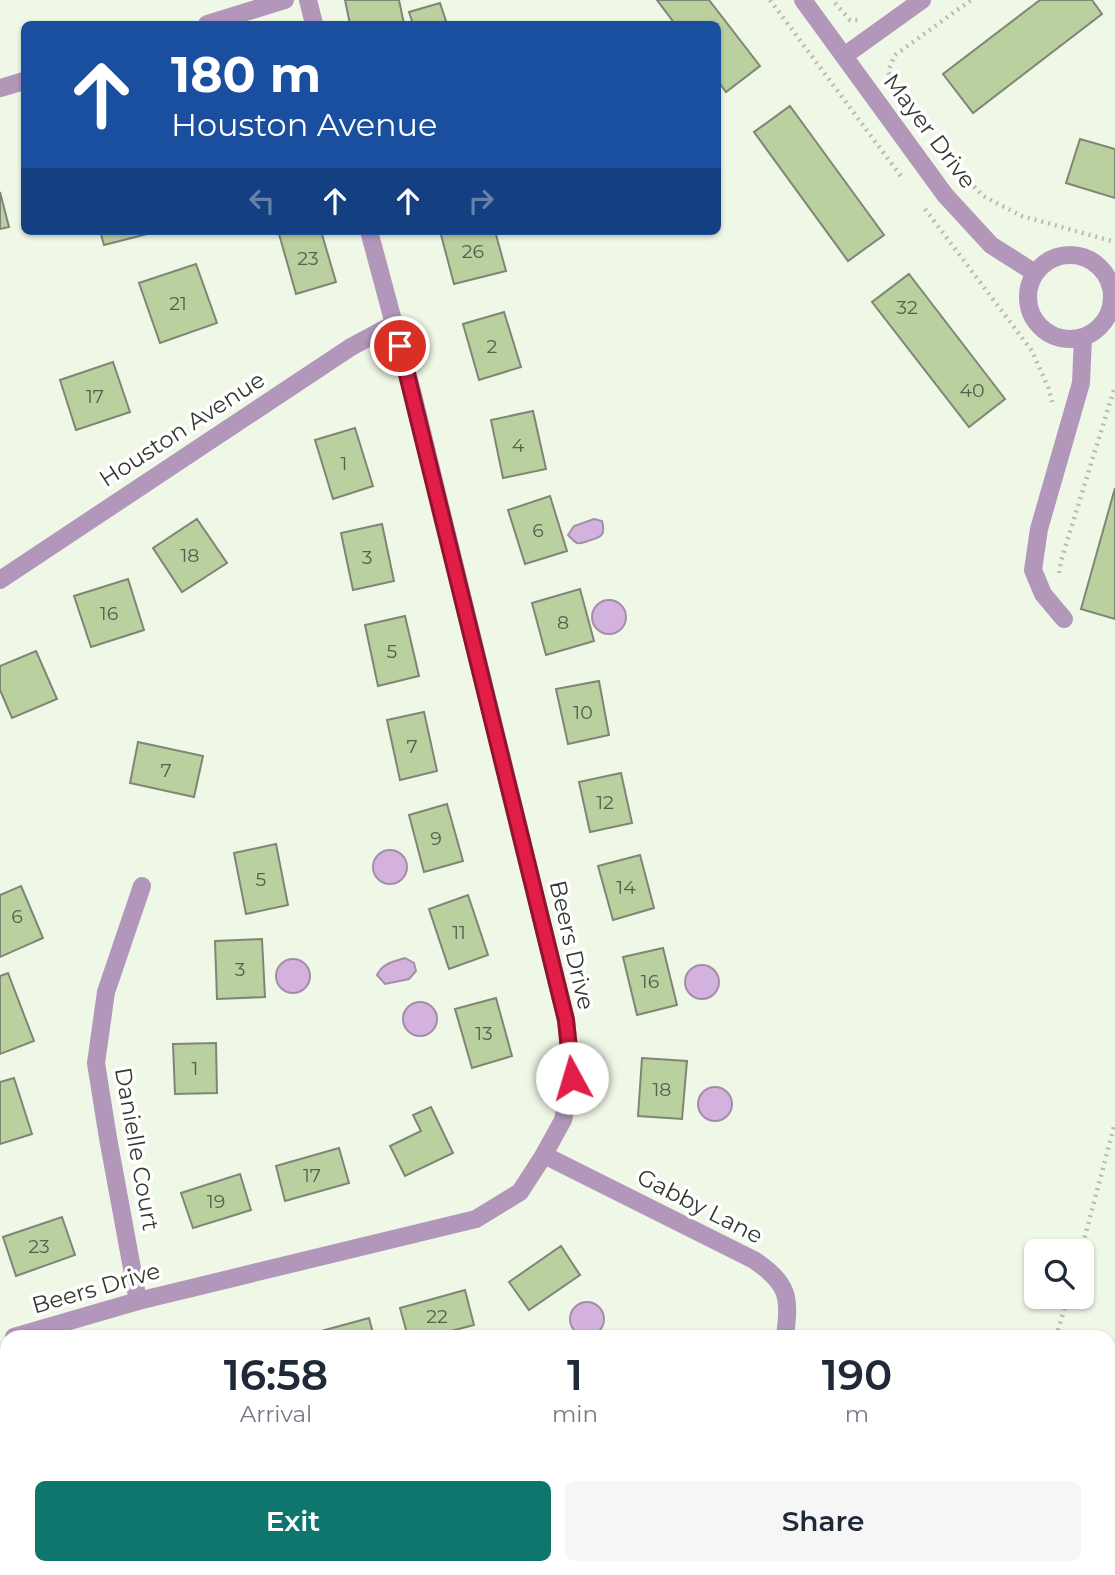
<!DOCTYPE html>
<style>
body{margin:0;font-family:Montserrat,sans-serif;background:#f6f6f7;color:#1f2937;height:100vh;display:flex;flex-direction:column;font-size:26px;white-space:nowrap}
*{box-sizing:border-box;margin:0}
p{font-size:23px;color:#747a83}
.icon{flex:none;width:38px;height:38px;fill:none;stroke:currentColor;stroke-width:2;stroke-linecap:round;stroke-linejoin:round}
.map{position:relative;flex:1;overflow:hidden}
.side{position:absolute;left:0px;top:1330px;width:1116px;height:245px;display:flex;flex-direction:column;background:#fff;border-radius:21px 21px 0 0;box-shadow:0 2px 5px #0004}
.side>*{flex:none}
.top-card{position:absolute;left:21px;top:21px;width:700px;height:214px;border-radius:10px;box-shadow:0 2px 5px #0004;background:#1a4fa0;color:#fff;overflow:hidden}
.fabs{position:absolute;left:1024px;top:1239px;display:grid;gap:14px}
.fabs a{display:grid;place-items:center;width:70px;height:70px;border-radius:10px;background:#fff;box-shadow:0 2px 5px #0004;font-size:35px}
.pin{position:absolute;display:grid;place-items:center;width:60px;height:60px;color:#fff;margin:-30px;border:4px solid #fff;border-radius:50%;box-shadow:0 2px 7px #0007}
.me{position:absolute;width:77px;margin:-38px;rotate:354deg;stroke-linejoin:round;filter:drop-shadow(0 0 5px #0008)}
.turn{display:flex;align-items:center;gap:24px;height:147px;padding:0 35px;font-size:32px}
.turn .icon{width:91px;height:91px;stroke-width:2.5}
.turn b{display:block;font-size:49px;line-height:60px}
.lanes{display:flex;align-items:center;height:66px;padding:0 35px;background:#0003;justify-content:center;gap:35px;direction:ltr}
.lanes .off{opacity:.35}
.eta{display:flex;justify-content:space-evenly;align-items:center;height:119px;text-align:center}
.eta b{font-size:42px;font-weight:600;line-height:49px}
.primary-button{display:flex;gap:14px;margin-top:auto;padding:14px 35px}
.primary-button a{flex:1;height:80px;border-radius:10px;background:#0f766e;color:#fff;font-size:28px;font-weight:600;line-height:80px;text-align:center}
.primary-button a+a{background:#f6f6f7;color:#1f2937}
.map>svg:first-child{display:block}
.water{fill:#d3b2dd;stroke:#a48eaa;stroke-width:2}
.building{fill:#bad09f;stroke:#7f8676;stroke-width:2}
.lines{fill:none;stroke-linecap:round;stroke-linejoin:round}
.path{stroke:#b7bdaf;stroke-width:4.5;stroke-dasharray:2 5;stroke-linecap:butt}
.minor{stroke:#b297ba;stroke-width:18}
.route-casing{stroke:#92132f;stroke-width:18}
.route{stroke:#e11d48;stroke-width:12}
.labels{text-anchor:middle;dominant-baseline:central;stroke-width:7;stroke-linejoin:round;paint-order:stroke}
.number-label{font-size:19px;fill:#575f4d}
.street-label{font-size:23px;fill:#363932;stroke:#fff}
</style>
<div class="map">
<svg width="1115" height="1575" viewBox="0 0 1115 1575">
<rect width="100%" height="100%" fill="#eff7e6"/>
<path class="water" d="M594,519L602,521C606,536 601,537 588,541C584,542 581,544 577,543C573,541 571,538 568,535L574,526Z
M592 617a17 17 0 1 1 34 0a17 17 0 1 1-34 0Z
M373 867a17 17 0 1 1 34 0a17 17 0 1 1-34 0Z
M405,958L414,963L416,971L409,979L385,984L377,975C383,963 393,962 405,958Z
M276 976a17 17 0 1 1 34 0a17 17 0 1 1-34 0Z
M685 982a17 17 0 1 1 34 0a17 17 0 1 1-34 0Z
M403 1019a17 17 0 1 1 34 0a17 17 0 1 1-34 0Z
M698 1104a17 17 0 1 1 34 0a17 17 0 1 1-34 0Z
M570 1319a17 17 0 1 1 34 0a17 17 0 1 1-34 0Z"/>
<path class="building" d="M345,0H399L404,24H350Z
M657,0H709L760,66L726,92L718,81V24H675Z
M1040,0H1092L1102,14L973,113L943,74Z
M440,3L447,24H413L409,12Z
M790,106L884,235L848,261L754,132Z
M1080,139L1115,149V198L1066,183Z
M0,192L9,227L0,229Z
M100,231H159L104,245Z
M289,231H321L336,282L296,294L279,234Z
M440,231H495L506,271L454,284Z
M196,264L217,323L160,343L139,283Z
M909,274L1005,399L969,427L872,302Z
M504,312L521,367L479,380L463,324Z
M113,362L130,412L76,430L60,380Z
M533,411L546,469L503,478L491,420Z
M355,428L373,486L333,499L315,440Z
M1115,488V619L1081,609Z
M550,496L567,551L525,564L508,510Z
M197,519L227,563L182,592L153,548Z
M382,524L394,581L353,590L341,533Z
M128,579L144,630L91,647L74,596Z
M580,589L594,641L546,655L532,603Z
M405,616L419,676L378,686L365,625Z
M36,651L57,699L12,718L0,690V666Z
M599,681L609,735L568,744L556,689Z
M424,712L437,771L400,780L387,720Z
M138,742L203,756L194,797L130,783Z
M621,773L632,823L590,832L579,782Z
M447,804L463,861L424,872L409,815Z
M276,844L288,905L246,914L234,853Z
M640,855L654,908L613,920L598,866Z
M21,886L43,938L0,957V895Z
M468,895L488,955L449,969L429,909Z
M262,939L265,997L217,999L215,941Z
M663,948L677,1005L637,1015L623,957Z
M8,973L34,1041L0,1054V976Z
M496,998L512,1056L472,1068L455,1009Z
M216,1043L217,1093L175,1094L173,1044Z
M642,1058L687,1061L682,1119L638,1116Z
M14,1078L32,1134L0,1144V1082Z
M431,1107L453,1153L405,1176L390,1146L421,1131L413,1115Z
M339,1148L349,1183L285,1201L276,1166Z
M240,1174L251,1210L193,1228L181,1193Z
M62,1217L75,1255L16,1276L3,1237Z
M561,1246L580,1275L529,1310L509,1282Z
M465,1290L474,1325L428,1337H408L400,1308Z
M369,1318L374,1337H315L314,1333Z
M7,1413V1450L0,1452V1415Z
M765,1568H820L818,1575H763Z"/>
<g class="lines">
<path class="path" d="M770,0L903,179
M835,3L850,20H858
M895,87L888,71L895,55L971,0
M950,161L983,196L1022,216L1115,242
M925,209L1032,351L1048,387L1052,402
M1059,573L1061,561L1115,386
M1081,1251L1115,1123
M1056,1337L1068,1297
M980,1575L982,1568"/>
<path class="minor" d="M308,0L314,24
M803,0L945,195L991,245L1035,273
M207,24L285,0
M844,56L922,0
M0,88L24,81
M1028 297a42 42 0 1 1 84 0a42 42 0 1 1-84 0Z
M0,580L351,347L394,324
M1064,619L1043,594L1033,570L1039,529L1081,383L1083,337
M544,1155L754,1260C789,1284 790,1296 785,1337
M138,1301L108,1138L96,1063L106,992L142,886
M14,1337L138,1301L476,1219L520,1192L542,1158L563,1120L572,1078L566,1020L412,391L369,231
M681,1568L706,1575
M534,1575L540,1571L551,1568"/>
</g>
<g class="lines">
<defs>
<path id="route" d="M400,346L566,1020L572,1078"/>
</defs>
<use href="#route" class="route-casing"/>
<use href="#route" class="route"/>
</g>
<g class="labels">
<g class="number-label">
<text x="473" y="251">26</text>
<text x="308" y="258">23</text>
<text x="178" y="303">21</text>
<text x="907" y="307">32</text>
<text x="492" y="346">2</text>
<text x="972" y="390">40</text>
<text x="95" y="396">17</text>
<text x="518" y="445">4</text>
<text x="344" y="463">1</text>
<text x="538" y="530">6</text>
<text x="190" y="555">18</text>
<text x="367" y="557">3</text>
<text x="109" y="613">16</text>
<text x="563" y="622">8</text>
<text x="392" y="651">5</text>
<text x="583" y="712">10</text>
<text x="412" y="746">7</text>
<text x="166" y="770">7</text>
<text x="605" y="802">12</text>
<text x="436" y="838">9</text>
<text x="261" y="879">5</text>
<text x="626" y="887">14</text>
<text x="17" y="916">6</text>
<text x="459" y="932">11</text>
<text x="240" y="969">3</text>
<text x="650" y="981">16</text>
<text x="484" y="1033">13</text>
<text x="195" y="1068">1</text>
<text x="662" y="1089">18</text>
<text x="312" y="1175">17</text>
<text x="216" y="1201">19</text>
<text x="39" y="1246">23</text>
<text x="437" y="1316">22</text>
</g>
<g class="street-label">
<text transform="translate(930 131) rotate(53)">Mayer Drive</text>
<text transform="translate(182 429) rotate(-33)">Houston Avenue</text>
<text transform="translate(572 945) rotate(77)">Beers Drive</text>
<text transform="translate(137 1149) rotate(80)">Danielle Court</text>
<text transform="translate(700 1206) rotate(27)">Gabby Lane</text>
<text transform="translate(96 1288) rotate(-16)">Beers Drive</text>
</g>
</g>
</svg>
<div class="fabs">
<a><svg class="icon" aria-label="search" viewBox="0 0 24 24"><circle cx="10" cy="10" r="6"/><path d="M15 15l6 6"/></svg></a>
</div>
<div class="pin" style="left:400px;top:346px;background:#d93025"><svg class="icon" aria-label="arrive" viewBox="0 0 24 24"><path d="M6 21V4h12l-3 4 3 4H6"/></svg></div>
<svg class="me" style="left:572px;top:1078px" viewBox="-20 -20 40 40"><circle r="19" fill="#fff"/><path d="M0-13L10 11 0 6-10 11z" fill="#e11d48"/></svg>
<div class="top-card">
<div class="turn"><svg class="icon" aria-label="ahead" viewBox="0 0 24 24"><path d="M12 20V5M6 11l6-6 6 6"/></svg><div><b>180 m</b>Houston Avenue</div></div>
<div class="lanes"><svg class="icon off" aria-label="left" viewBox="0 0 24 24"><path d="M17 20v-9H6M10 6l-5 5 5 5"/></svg><svg class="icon" aria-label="ahead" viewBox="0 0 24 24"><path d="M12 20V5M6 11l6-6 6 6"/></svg><svg class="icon" aria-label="ahead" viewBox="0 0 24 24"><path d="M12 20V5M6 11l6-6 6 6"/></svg><svg class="icon off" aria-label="right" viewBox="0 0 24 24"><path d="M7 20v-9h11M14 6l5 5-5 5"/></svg></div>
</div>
<section class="side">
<div class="eta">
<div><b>16:58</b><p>Arrival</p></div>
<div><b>1</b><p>min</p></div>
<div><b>190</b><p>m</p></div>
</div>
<div class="primary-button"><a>Exit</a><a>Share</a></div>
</section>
</div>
